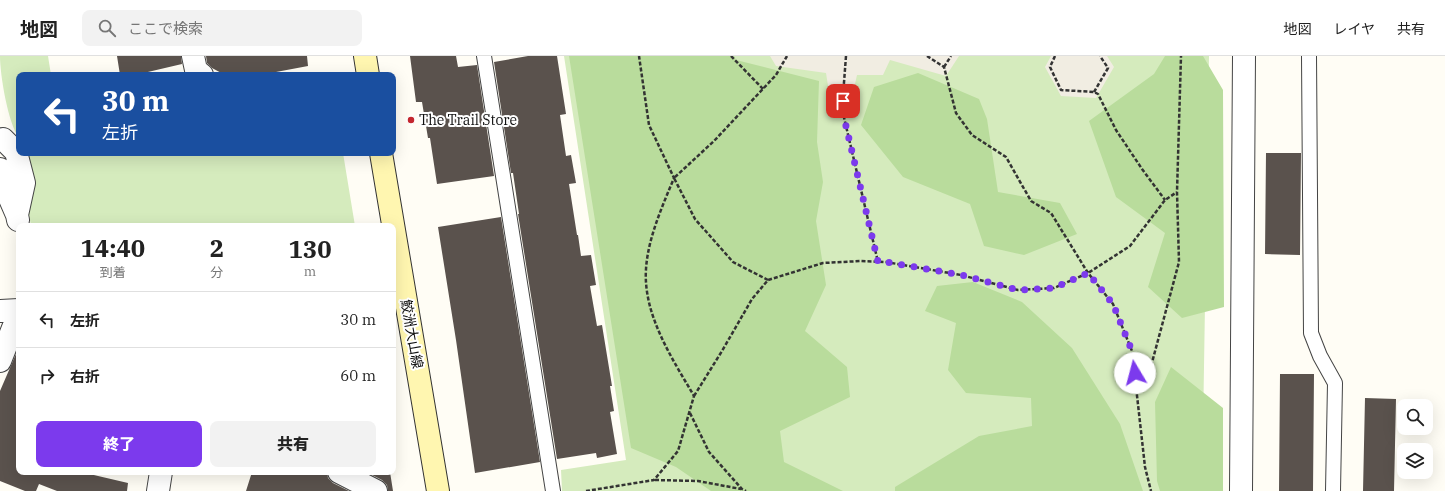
<!DOCTYPE html>
<html lang="ja">
<meta charset="utf-8">
<style>
body{margin:0;font-family:"IBM Plex Serif","Noto Sans JP",serif;background:#f2f2f2;color:#222;height:100vh;display:flex;flex-direction:column;font-size:15px;white-space:nowrap}
*{box-sizing:border-box;margin:0}
p{font-size:13px;color:#767676}
.icon{flex:none;width:22px;height:22px;fill:none;stroke:currentColor;stroke-width:2;stroke-linecap:round;stroke-linejoin:round}
.map{position:relative;flex:1;overflow:hidden}
.panel{position:absolute;left:16px;top:167px;width:380px;height:252px;display:flex;flex-direction:column;background:#fff;border-radius:8px;box-shadow:0 4px 16px #0002}
.panel>*{flex:none}
.banner{position:absolute;left:16px;top:16px;width:380px;height:84px;border-radius:8px;box-shadow:0 4px 16px #0002;background:#1a4fa0;color:#fff;overflow:hidden}
.buttons{position:absolute;left:1397px;top:343px;display:grid;gap:8px}
.buttons a{display:grid;place-items:center;width:36px;height:36px;border-radius:8px;background:#fff;box-shadow:0 4px 16px #0002;font-size:20px}
.pin{position:absolute;display:grid;place-items:center;width:34px;height:34px;color:#fff;margin:-17px;border-radius:8px;box-shadow:0 2px 6px #0006}
.me{position:absolute;width:44px;margin:-22px;rotate:352deg;stroke-linejoin:round;filter:drop-shadow(0 0 3px #0008)}
.turn{display:flex;align-items:center;gap:14px;height:84px;padding:0 20px;font-size:18px}
.turn .icon{width:52px;height:52px;stroke-width:2.5}
.turn b{display:block;font-size:28px;line-height:34px}
.eta{display:flex;justify-content:space-evenly;align-items:center;height:68px;text-align:center}
.eta b{font-size:24px;font-weight:800;line-height:28px}
.button{display:flex;gap:8px;margin-top:auto;padding:8px 20px}
.button a{flex:1;height:46px;border-radius:8px;background:#7c3aed;color:#fff;font-size:16px;font-weight:800;line-height:46px;text-align:center}
.button a+a{background:#f2f2f2;color:#222}
ul{padding:0;list-style:none}
li{display:flex;align-items:center;gap:12px;height:56px;padding:0 20px;border-top:1px solid #e0e0e0}
li div{flex:1}
li b{display:block;font-size:15px}
li em{font-style:normal}
header{display:flex;align-items:center;gap:24px;box-sizing:border-box;height:56px;padding:0 20px;background:#fff;border-bottom:1px solid #e0e0e0}
header strong{font-size:19px}
nav{display:flex;gap:22px;margin-inline-start:auto;font-size:14px}
.search{width:280px;height:36px;background:#f2f2f2;display:flex;align-items:center;gap:10px;box-sizing:border-box;padding:0 14px;border-radius:8px;color:#767676;font-size:15px}
.map>svg:first-child{display:block}
.green{fill:#d5ebbd}
.forest{fill:#b9dc9c}
.plaza{fill:#f1ede2}
.building{fill:#5a524d}
.lines{fill:none;stroke-linecap:round;stroke-linejoin:round}
.service-casing{stroke:#444;stroke-width:16}
.minor-casing{stroke:#444;stroke-width:24}
.tertiary-casing{stroke:#444;stroke-width:24}
.secondary-casing{stroke:#333;stroke-width:24}
.path{stroke:#333;stroke-width:2.5;stroke-dasharray:4 2;stroke-linecap:butt}
.service{stroke:#fff;stroke-width:14}
.minor{stroke:#fff;stroke-width:22}
.tertiary{stroke:#fff;stroke-width:22}
.secondary{stroke:#fff6b0;stroke-width:22}
.route{stroke:#7c3aed;stroke-width:7;stroke-dasharray:0 12.6}
.poi-dot{fill:#c4262e;stroke:#fff;stroke-width:1.5}
.labels{text-anchor:middle;dominant-baseline:central;stroke-width:4;stroke-linejoin:round;paint-order:stroke}
.poi-label{font-size:14px;fill:#111;stroke:#fff;text-anchor:start}
.street-label{font-size:14px;fill:#111;stroke:#fff}
</style>
<header>
<strong>地図</strong>
<div class="search"><svg class="icon" aria-label="search" viewBox="0 0 24 24"><circle cx="10" cy="10" r="6"/><path d="M15 15l6 6"/></svg>ここで検索</div>
<nav><a>地図</a><a>レイヤ</a><a>共有</a></nav>
</header>
<div class="map">
<svg width="1445" height="435" viewBox="0 0 1445 435">
<rect width="100%" height="100%" fill="#fffdf5"/>
<path class="green" d="M0,0H48L51,19H19V82C8,67 0,19 0,0Z
M564,0H1209L1202,435H562L561,414L626,404Z
M25,97H343L355,170H31L27,147Z"/>
<path class="forest" d="M569,0H734L736,4L819,25L817,86L823,126L816,165L826,229L805,275L847,311L850,341L780,375L784,406L843,435H711L676,411L631,392Z
M1165,0H1203L1223,34L1224,251L1182,262L1148,231L1165,177L1116,141L1089,65L1154,18Z
M918,17L979,43L987,63L998,136L1060,147L1077,178L1024,199L984,190L970,148L903,121L861,69L874,31Z
M973,226L1022,246L1072,292L1120,368L1143,435H895V431L979,380L1032,370L1031,342L966,337L948,314L956,267L925,255L937,230Z
M1171,311L1223,352V435H1160L1157,425L1155,346Z"/>
<path class="plaza" d="M770,0H959L946,20L890,4L883,19H857L853,37L829,36L826,17L776,10Z
M1051,0H1107L1114,11L1096,42L1061,40L1045,11Z"/>
<path class="building" d="M117,0H181L182,8L135,19H120Z
M206,0H307L308,10L260,19H225L212,12L207,7Z
M410,0H456L458,11L477,9L494,120L437,128L430,82H428L422,46H416Z
M528,0H557L566,58L560,59L566,100L571,99L576,127L569,128L577,179H578L581,200L591,199L596,229L590,230L597,270L602,269L612,330H610L614,355L610,356L617,398L597,402L596,397L557,403L518,158H519L513,117H511L494,6Z
M1266,97H1301L1300,199L1265,198Z
M501,161L540,406L475,417L456,284L438,171Z
M19,291V416H81L128,427L127,435H57L39,428L36,435H25L0,425V335Z
M1280,318H1314L1313,435H1279Z
M1365,342L1396,343L1394,435H1363Z
M252,416H327L328,422L333,427L349,435H246Z
M366,416H390L393,435H388L387,429L382,424Z"/>
<g class="lines">
<defs>
<path id="service" d="M484,0L553,435
M1309,0L1311,277L1320,300L1335,327L1333,435"/>
<path id="minor" d="M193,0L196,14L202,19
M3,83L16,96L24,127L17,159
M0,113L3,127L17,159L18,164
M0,255L19,254
M0,305L13,272L19,262
M339,416L376,435
M158,435L161,416"/>
<path id="tertiary" d="M1241,435L1244,0"/>
<path id="secondary" d="M365,0L368,19
M381,97L438,435"/>
</defs>
<use href="#service" class="service-casing"/>
<use href="#minor" class="minor-casing"/>
<use href="#tertiary" class="tertiary-casing"/>
<use href="#secondary" class="secondary-casing"/>
<path class="path" d="M731,0L763,33
M846,0L842,53L878,206
M927,0L944,11L956,57L972,79L1006,101L1031,145L1051,157L1088,217L1113,248L1132,295L1145,411L1151,435
M1055,0L1050,11L1061,34L1094,36L1098,38L1116,74L1142,113L1165,144
M944,11L951,0
M1094,36L1108,12L1100,0
M768,224L733,206L695,163L674,122L714,85L776,19L787,0
M1136,328L1150,314L1179,206L1177,136L1181,0
M694,340L722,295L752,243L768,224L823,207L861,205L886,206L961,219L1018,234L1054,232L1088,217L1130,190L1165,144L1177,136
M690,357L709,396L742,433L746,435
M655,424L698,425L741,433
M586,435L654,424L678,395L694,340C672,302 643,259 646,213C648,182 662,151 674,122L649,69L639,0"/>
<use href="#service" class="service"/>
<use href="#minor" class="minor"/>
<use href="#tertiary" class="tertiary"/>
<use href="#secondary" class="secondary"/>
</g>
<g class="lines">
<path class="route" d="M843,45L842,53L878,206H886L962,219L1018,234L1054,232L1088,217L1113,248L1132,295L1135,317"/>
</g>
<circle class="poi-dot" cx="411" cy="64" r="4"/>
<g class="labels">
<g class="poi-label">
<text x="419" y="64">The Trail Store</text>
</g>
<g class="street-label">
<text transform="translate(412 278) rotate(80)">鮫洲大山線</text>
</g>
</g>
</svg>
<div class="buttons">
<a><svg class="icon" aria-label="search" viewBox="0 0 24 24"><circle cx="10" cy="10" r="6"/><path d="M15 15l6 6"/></svg></a>
<a><svg class="icon" aria-label="layers" viewBox="0 0 24 24"><path d="M12 4l9 5-9 5-9-5zM3 14l9 5 9-5"/></svg></a>
</div>
<div class="pin" style="left:843px;top:45px;background:#d93025"><svg class="icon" aria-label="arrive" viewBox="0 0 24 24"><path d="M6 21V4h12l-3 4 3 4H6"/></svg></div>
<svg class="me" style="left:1135px;top:317px" viewBox="-20 -20 40 40"><circle r="19" fill="#fff"/><path d="M0-13L10 11 0 6-10 11z" fill="#7c3aed"/></svg>
<div class="banner">
<div class="turn"><svg class="icon" aria-label="left" viewBox="0 0 24 24"><path d="M17 20v-9H6M10 6l-5 5 5 5"/></svg><div><b>30 m</b>左折</div></div>
</div>
<section class="panel">
<div class="eta">
<div><b>14:40</b><p>到着</p></div>
<div><b>2</b><p>分</p></div>
<div><b>130</b><p>m</p></div>
</div>
<ul>
<li><svg class="icon" aria-label="left" viewBox="0 0 24 24"><path d="M17 20v-9H6M10 6l-5 5 5 5"/></svg><div><b>左折</b></div><em>30 m</em></li>
<li><svg class="icon" aria-label="right" viewBox="0 0 24 24"><path d="M7 20v-9h11M14 6l5 5-5 5"/></svg><div><b>右折</b></div><em>60 m</em></li>
</ul>
<div class="button"><a>終了</a><a>共有</a></div>
</section>
</div>
